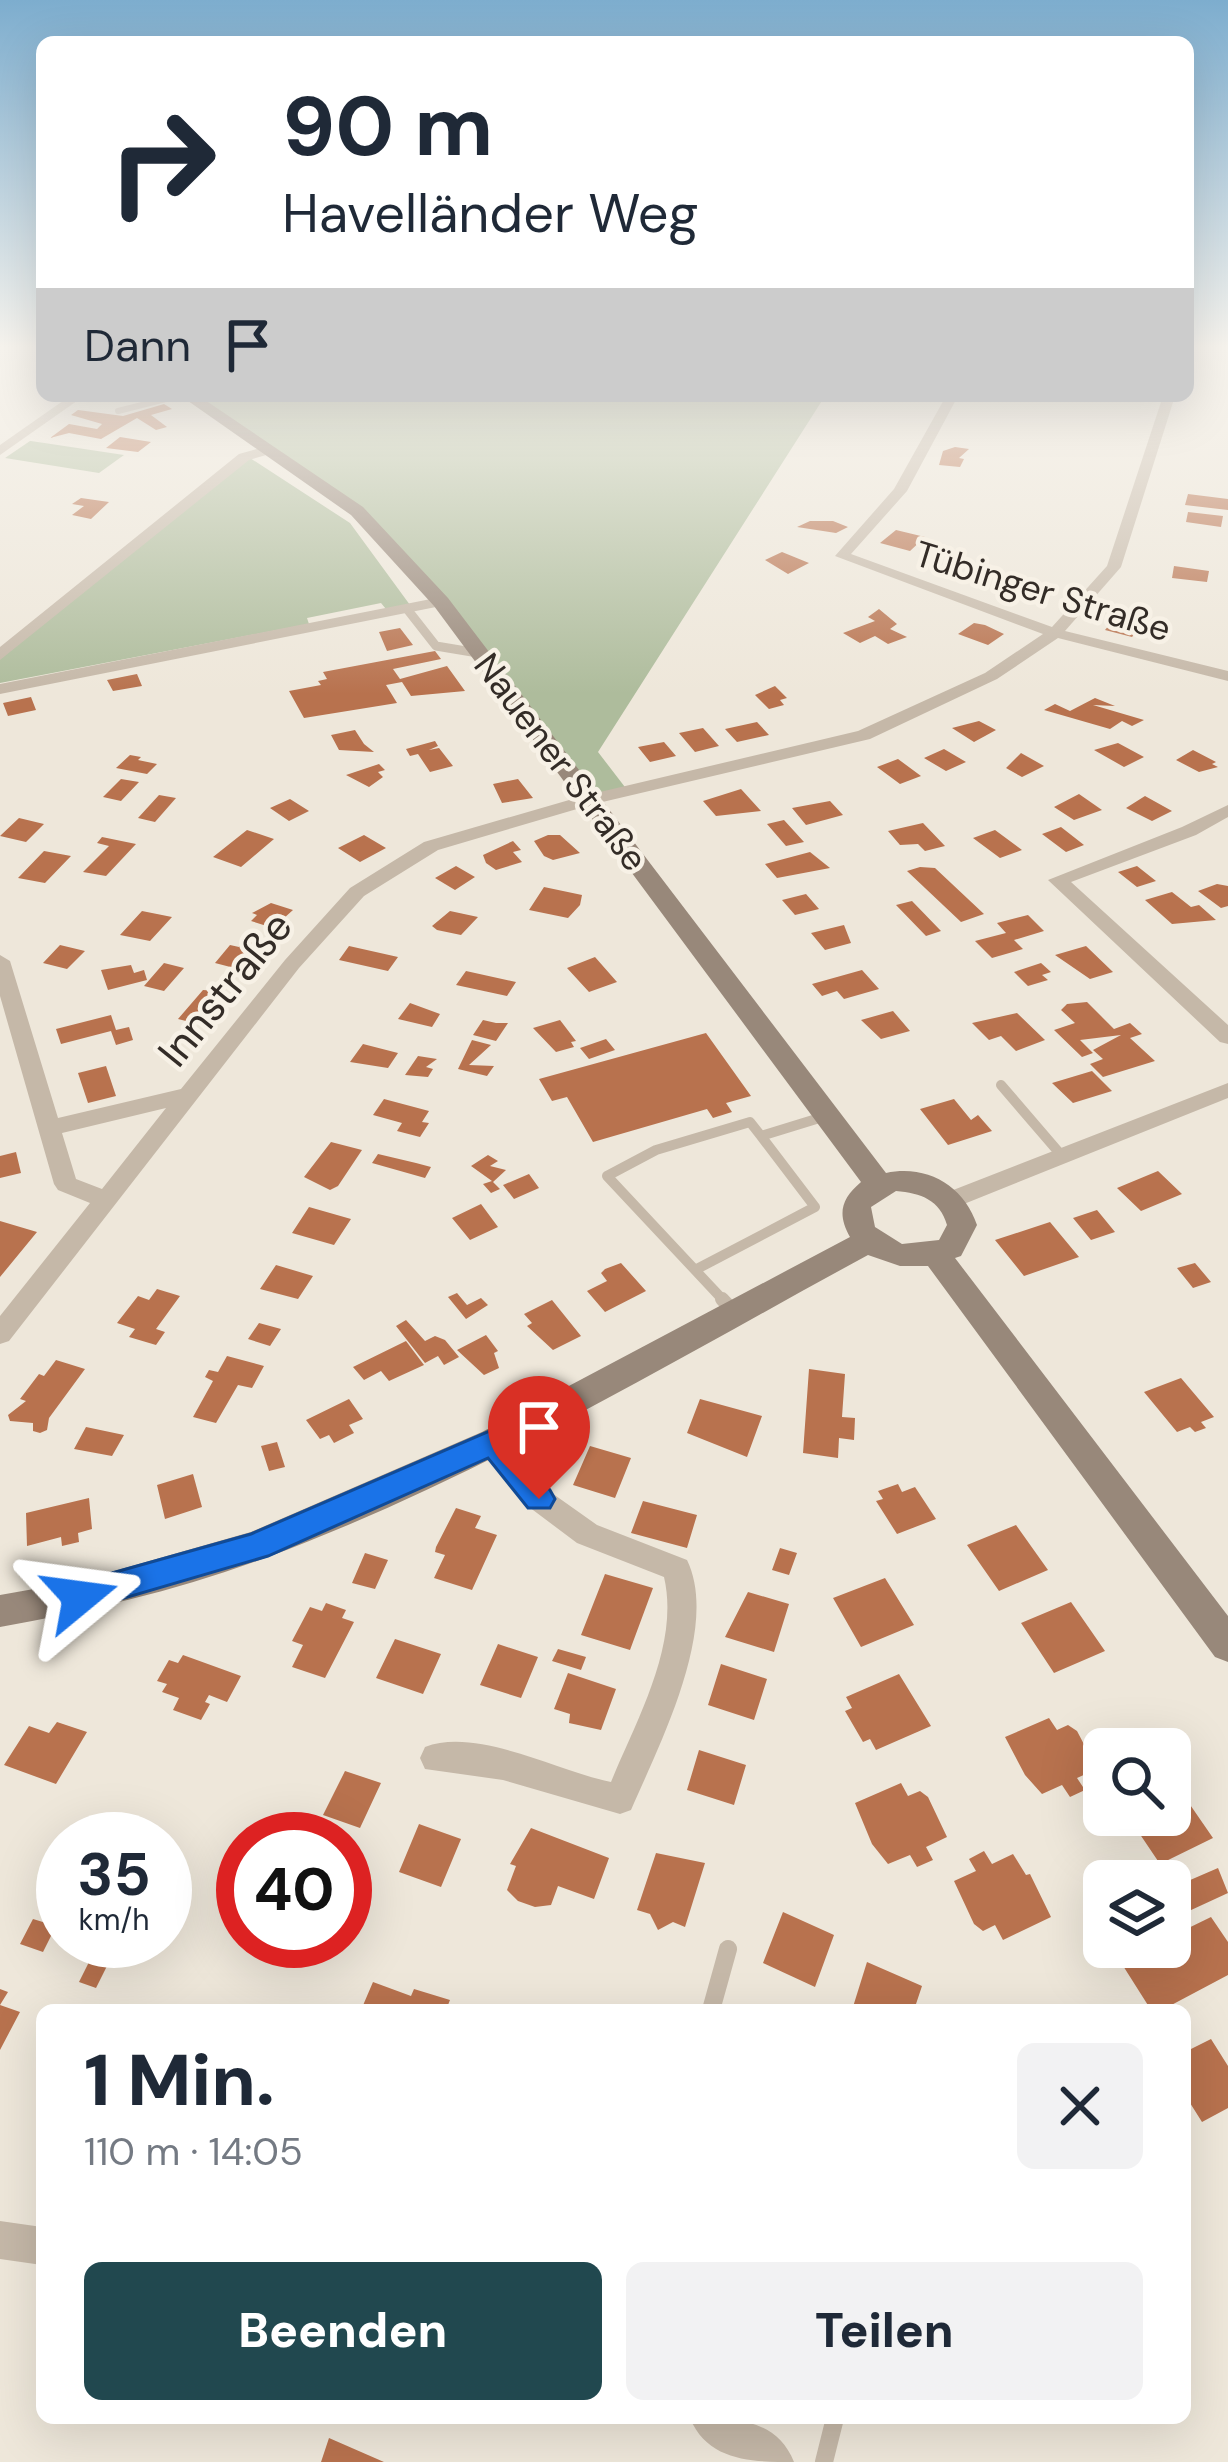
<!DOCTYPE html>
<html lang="de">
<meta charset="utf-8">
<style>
body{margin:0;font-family:"DM Sans",sans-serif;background:#f2f2f3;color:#1f2937;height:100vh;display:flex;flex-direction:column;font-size:45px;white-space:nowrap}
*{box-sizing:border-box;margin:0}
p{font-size:39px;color:#747a83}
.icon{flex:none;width:66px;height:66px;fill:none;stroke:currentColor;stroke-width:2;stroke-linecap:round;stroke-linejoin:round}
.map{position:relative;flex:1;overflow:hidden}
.details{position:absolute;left:36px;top:2004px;width:1155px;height:420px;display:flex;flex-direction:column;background:#fff;border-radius:18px;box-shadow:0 12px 48px #0002}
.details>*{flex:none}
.guide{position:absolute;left:36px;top:36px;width:1158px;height:366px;border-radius:18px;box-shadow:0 12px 48px #0002;background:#fff;color:#1f2937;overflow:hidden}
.fabs{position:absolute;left:1083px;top:1728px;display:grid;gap:24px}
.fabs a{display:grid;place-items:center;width:108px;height:108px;border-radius:18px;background:#fff;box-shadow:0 12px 48px #0002;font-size:60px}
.speed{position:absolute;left:36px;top:1812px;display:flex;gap:24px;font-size:60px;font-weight:700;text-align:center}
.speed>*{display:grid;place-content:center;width:156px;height:156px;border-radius:50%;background:#fff;box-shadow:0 12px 48px #0002;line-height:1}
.speed small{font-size:30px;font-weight:400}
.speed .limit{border:18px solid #d22;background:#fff;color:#111}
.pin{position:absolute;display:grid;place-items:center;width:102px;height:102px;color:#fff;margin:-123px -51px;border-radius:50% 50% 50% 0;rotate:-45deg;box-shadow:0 0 12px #0007}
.pin .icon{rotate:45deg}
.me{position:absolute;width:132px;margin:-66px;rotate:74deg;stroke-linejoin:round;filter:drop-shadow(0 0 9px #0008)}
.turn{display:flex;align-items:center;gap:42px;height:252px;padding:0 48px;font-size:54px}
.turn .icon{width:156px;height:156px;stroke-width:2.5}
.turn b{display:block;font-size:84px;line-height:102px}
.then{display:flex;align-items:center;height:114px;padding:0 48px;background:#0003;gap:24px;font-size:45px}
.round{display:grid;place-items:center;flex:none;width:126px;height:126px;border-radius:18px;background:#f2f2f3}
.overview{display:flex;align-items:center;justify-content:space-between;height:204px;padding:0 48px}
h1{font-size:72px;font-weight:800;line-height:90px}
.primary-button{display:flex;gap:24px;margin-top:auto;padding:24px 48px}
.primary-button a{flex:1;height:138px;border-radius:18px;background:#21484f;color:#fff;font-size:48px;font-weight:800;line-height:138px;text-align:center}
.primary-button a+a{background:#f2f2f3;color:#1f2937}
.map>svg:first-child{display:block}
.green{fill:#aebc9c}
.building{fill:#b8724e}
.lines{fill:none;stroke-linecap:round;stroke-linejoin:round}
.lane-far4{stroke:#c5b8a8;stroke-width:6}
.lane-far3{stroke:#c5b8a8;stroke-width:9}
.lane-far2{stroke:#c5b8a8;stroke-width:10}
.lane-far1{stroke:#c5b8a8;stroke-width:14}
.lane{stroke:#c5b8a8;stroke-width:18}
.street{fill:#c5b8a8;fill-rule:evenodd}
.secondary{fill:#98887a;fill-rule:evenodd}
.route{fill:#1a73e8;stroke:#114b97;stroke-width:3}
.labels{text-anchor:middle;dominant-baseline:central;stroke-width:9;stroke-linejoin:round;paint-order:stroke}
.far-street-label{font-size:36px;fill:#332c27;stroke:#f7f1e6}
.street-label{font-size:42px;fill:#332c27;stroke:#f7f1e6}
</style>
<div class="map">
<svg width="1228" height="2462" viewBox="0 0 1228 2462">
<rect width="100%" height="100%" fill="#eee7da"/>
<path class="green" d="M189,396H825L598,752L628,791L589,800L376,528Z
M30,441H31L124,455L99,473L5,458Z
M250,458L350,523L410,605L386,609L381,603L307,618L309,624L0,683V659Z"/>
<path class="building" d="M164,404L172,409L151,415L167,427L156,430L137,418L101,439L69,433L50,438L69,424L97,429L102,424L71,415L78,410L123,416Z
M120,437L151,442L138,452L106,448Z
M955,447L969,449L959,458L964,459L960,467L939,465L943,451Z
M1188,494L1228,499V510L1185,505Z
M81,498L109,502L91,519L72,515L84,506L72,504Z
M1188,512L1223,516L1221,527L1186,522Z
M810,521H833L848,527L836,533L797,527Z
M896,530L925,537L910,551L880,543Z
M782,552L809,563L788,574L765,560Z
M1174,566L1209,571L1207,582L1172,578Z
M879,609L897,624L890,629L907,637L888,644L875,636L860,643L843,633L875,621L868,617Z
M1117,616L1144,623L1132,637L1105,630Z
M974,623L985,625L1004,634L988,645L958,634Z
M400,628L413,645L387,651L379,632Z
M435,651L441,659L393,669L400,679L447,666L465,691L411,696L402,682L386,685L397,703L304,718L289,691L321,685L318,681L327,679L323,672Z
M137,674L142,686L113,691L107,680Z
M775,686L787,698L780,700L784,705L769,709L755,695Z
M31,697L36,710L8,716L3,703Z
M1095,698L1115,706L1093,705L1144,720L1132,726L1122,721L1110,729L1044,710L1055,704L1070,711Z
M979,721L996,730L974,742L952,728Z
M757,722L769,735L737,742L725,729Z
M703,728L719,746L695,752L679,733Z
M355,730L364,744L374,752L339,750L331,735Z
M435,741L438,746L429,750L439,748L453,766L430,772L418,754L410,756L406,749Z
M664,742L676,756L650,762L638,747Z
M1118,743L1144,757L1124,767L1094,750Z
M944,749L966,762L946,771L924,758Z
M1193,750L1216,762L1212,764L1218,767L1199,772L1176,760Z
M1021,753L1037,762L1044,766L1022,777L1006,768Z
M130,755L141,757L138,760L157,764L147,774L116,768Z
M898,759L921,776L900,784L877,767Z
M379,764L385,770L378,772L383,777L369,787L346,775Z
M121,779L139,782L121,801L103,797Z
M518,779L533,798L502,803L493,784Z
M741,789L761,811L716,816L703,801Z
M1079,794L1102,810L1074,820L1054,807Z
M159,795L176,798L155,822L138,818Z
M1145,796L1172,811L1152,821L1126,808Z
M290,799L309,811L289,821L270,808Z
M830,801L843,815L806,825L792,808Z
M19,818L44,824L26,842L0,836Z
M784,820L804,842L786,846L767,824Z
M923,823L945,846L925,851L918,844L900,845L888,831Z
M1061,827L1084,845L1066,852L1042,834Z
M247,830L274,839L241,867L213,857Z
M995,830L1022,850L1000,858L973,838Z
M364,835L386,848L360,862L338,848Z
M548,835H560L580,853L553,860L544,856L534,841Z
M102,837L136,844L106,876L83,872L109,846L97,843Z
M513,841L521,850L513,852L522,862L496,870L486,863L483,855Z
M44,851L71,856L45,883L18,878Z
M810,852L830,868L777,878L765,864Z
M456,866L475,877L455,890L435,878Z
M1137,866L1156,881L1137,887L1118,872Z
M920,867L935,868L984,914L961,922L907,871Z
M1217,884L1228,886V906L1221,908L1198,891Z
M544,887L582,895L580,905L568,918L529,910Z
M1172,892L1191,907L1199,905L1216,920L1172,924L1145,900Z
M806,894L819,909L795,915L782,900Z
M912,901L941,931L926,936L896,905Z
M271,903L293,910L273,928L251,921L257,915L252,913Z
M142,911L172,917L150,941L120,935Z
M450,911L478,917L461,935L437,930L432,926Z
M1028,915L1044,931L1014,940L1023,949L992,958L975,941L1006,933L997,923Z
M844,925L851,943L825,950L811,933Z
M245,940L263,944L242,970L215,963L230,945L239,947Z
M60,945L85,951L67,969L43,963Z
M349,946L398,957L388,971L339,960Z
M1086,946L1113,972L1090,979L1055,955Z
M595,957L617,982L589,992L567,968Z
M164,963L184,968L164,991L144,986Z
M1041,963L1051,972L1042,975L1048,980L1028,986L1014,972Z
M131,965L134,973L144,970L147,980L108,990L101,970Z
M862,970L879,989L844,999L837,991L822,996L812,984Z
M466,971L516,982L507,996L456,985Z
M203,990L218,991L214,996L219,997L198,1024L178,1019Z
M1087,1002L1114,1029L1130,1023L1142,1034L1130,1038L1155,1061L1103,1077L1090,1064L1103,1059L1093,1050L1121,1035L1080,1040L1093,1053L1082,1057L1054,1030L1075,1023L1061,1010L1067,1004Z
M410,1003L440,1014L432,1027L398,1019Z
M893,1011L910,1031L881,1039L861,1020Z
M1017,1013L1045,1040L1016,1051L1001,1036L989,1040L972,1023Z
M111,1015L116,1030L129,1027L133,1040L116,1045L111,1031L61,1044L56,1029Z
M483,1020L496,1023H508L496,1041L473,1035Z
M560,1020L576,1041L571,1042L574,1047L556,1052L533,1028Z
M706,1033L751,1096L726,1103L732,1112L713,1118L707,1109L593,1142L567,1097L552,1101L539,1079Z
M606,1039L615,1050L589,1059L580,1048Z
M472,1040L491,1045L469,1065L494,1066L487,1076L458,1069Z
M363,1044L398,1053L388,1068L350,1062Z
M418,1056L437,1059L426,1067L433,1069L428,1077L405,1075Z
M106,1066L116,1096L88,1103L78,1073Z
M1092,1071L1112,1091L1073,1103L1052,1083Z
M384,1099L429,1111L422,1122L429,1123L420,1137L397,1131L402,1123L373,1115Z
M954,1099L971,1120L978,1115L992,1131L948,1145L920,1109Z
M331,1142L362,1150L338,1186L330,1190L304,1177Z
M16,1152L21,1173L0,1178V1156Z
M378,1154L416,1163L431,1167L425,1178L372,1163Z
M488,1155L498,1161L490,1166L506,1170L493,1182L500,1189L491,1193L483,1184L492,1181L471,1166Z
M1158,1171L1182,1194L1141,1211L1117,1188Z
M529,1174L539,1188L514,1199L503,1185Z
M481,1204L498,1227L470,1240L452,1218Z
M309,1207L351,1219L334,1245L292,1233Z
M1097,1210L1115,1232L1091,1240L1073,1218Z
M0,1221L37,1232L0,1277Z
M1050,1222L1079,1257L1024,1276L995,1240Z
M621,1263L646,1291L605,1312L587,1291L607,1281L601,1273L605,1269Z
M1195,1263L1211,1282L1193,1288L1177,1268Z
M276,1265L313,1276L298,1299L260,1289Z
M157,1289L180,1296L156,1329L165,1332L156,1345L129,1337L135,1329L117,1323L138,1296L149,1300Z
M457,1293L467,1305L481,1298L488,1305L466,1319L448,1297Z
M552,1300L581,1336L553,1350L527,1326L532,1323L524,1314Z
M406,1320L425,1341L435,1336L445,1340L459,1357L444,1365L438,1356L425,1363L396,1326Z
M259,1323L281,1329L270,1346L248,1339Z
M486,1335L498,1351L494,1353L499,1368L484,1375L457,1350Z
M406,1341L424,1365L389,1381L381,1371L364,1380L353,1367Z
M227,1356L264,1366L252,1388L238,1385L216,1423L193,1417L213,1381L205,1377L209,1370L218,1372Z
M56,1360L85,1369L49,1418L47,1430L40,1433L33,1431V1423L10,1421L8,1415L26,1401L20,1399L39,1374L44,1376Z
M809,1369L845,1374L842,1417L855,1418L854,1440L839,1438L838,1458L803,1453Z
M1181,1378L1214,1417L1201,1422L1206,1428L1195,1432L1190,1427L1177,1432L1144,1392Z
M349,1399L363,1419L349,1425L354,1433L334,1443L329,1435L320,1439L306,1420Z
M700,1399L762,1416L747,1457L687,1433Z
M86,1427L124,1435L112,1456L74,1449Z
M277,1442L285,1467L269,1471L261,1446Z
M590,1446L631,1458L615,1498L573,1485Z
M193,1474L202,1507L165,1519L157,1485Z
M898,1484L902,1492L915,1487L936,1519L897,1534L876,1501L883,1499L878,1491Z
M89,1498L92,1529L78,1533L79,1542L62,1546L61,1537L27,1546L26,1513Z
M643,1501L697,1515L687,1548L631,1533Z
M456,1508L481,1516L475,1528L497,1535L472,1590L434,1578L445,1555L435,1552L436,1547Z
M1016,1525L1048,1570L999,1591L967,1545Z
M780,1548L797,1553L789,1575L772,1570Z
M365,1553L388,1560L375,1589L352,1583Z
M605,1574L653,1588L630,1650L581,1635Z
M885,1578L914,1625L861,1647L833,1598Z
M748,1592L789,1604L774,1652L725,1637Z
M1071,1602L1105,1651L1054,1673L1021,1623Z
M326,1603L346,1610L342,1618L354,1622L325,1678L292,1667L303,1645L292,1641L310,1607L322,1611Z
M395,1639L441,1654L423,1694L376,1678Z
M498,1644L538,1657L521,1698L480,1685Z
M558,1649L586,1657L581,1670L552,1661Z
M183,1655L241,1676L227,1702L209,1695L205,1702L210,1704L201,1720L173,1710L179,1698L162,1692L167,1684L157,1681L169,1660L178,1663Z
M721,1664L767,1679L754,1720L708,1705Z
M568,1673L616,1689L601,1730L569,1723L570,1714L554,1709Z
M899,1674L931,1726L876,1750L870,1739L863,1742L845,1711L852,1708L846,1697Z
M1049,1718L1057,1730L1068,1725L1077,1731L1097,1769L1077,1778L1085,1790L1070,1797L1062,1785L1042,1794L1025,1775L1005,1737Z
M57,1722L87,1732L56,1784L4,1765L29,1726L49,1733Z
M699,1750L746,1765L734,1805L687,1790Z
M345,1771L381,1783L360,1828L323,1815Z
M1173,1780L1213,1838L1160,1864L1127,1815H1170Z
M901,1783L908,1796L920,1791L928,1797L947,1837L926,1847L933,1860L917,1867L910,1855L888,1864L872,1844L855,1803Z
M419,1824L461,1839L441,1887L399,1872Z
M531,1828L609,1858L594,1899L558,1886L551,1905L535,1907L518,1901L507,1890L516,1866L510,1864Z
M984,1851L992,1864L1013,1854L1026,1875L1030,1874L1051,1917L1003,1940L995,1925L983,1931L974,1924L954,1881L976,1871L969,1859Z
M656,1853L705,1863L685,1927L673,1922L658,1930L650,1914L637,1910Z
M1218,1868L1228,1893L1189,1911L1174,1887Z
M783,1912L834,1935L815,1987L763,1963Z
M1211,1917L1228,1942V1975L1162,2010H1151L1120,1961L1149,1947H1170V1937Z
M33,1919L56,1926L43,1952L20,1944Z
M95,1950L112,1956L96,1988L79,1982Z
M867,1962L922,1986L914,2010H852Z
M373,1982L411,1996L414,1989L450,2000L446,2010H361Z
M0,1989L8,1992L0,2005L20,2012L0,2050Z
M1211,2039L1228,2066V2108L1202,2122L1185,2095V2052Z
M329,2438L384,2462H321Z"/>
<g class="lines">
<path class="lane-far4" d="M118,411L178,396"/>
<path class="lane-far3" d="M407,609L436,646L478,653"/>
<path class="lane-far2" d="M1001,1085L1062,1156
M695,1270L815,1207L761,1136
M725,1302L607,1176L656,1150L750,1122L761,1136L826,1116"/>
<path class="lane-far1" d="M722,1299L735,1313"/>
<path class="lane" d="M711,2010L728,1949
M824,2462L835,2418"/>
<path class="street" d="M70,396H84L0,455V445Z
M946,396H958L907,491L851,554L1052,627L1107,566L1163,396H1175L1121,567L1065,631L1228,671V681L1058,638L997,679L870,739L594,804L438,850L364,896L299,968L9,1341L0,1344V1316L90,1203L58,1190L54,1184L0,996V955L10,961L58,1118L181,1089L285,960L350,888L424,842L583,796L858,731L985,673L1043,634L835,556L894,489ZM166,1108L102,1189L76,1179L62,1133Z
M268,446L275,450L273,453L249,460L0,660V647L239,454Z
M441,597L449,602L446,605L0,694V684Z
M1228,805V817L1196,835L1071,882L1228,1025V1044L1220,1042L1048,880L1182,827Z
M1228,1083V1098L959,1206L951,1208L939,1200L943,1194Z
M494,1431L504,1434L549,1491L597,1525L687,1560C720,1628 659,1745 631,1810L620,1814L503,1780L425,1769L420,1758L425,1747C477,1727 558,1771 611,1782C636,1721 680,1645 664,1577L577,1543L529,1507L481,1442L484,1434Z
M0,2221L42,2227V2265L0,2259Z
M690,2418C731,2418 776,2417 794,2462C754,2462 708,2462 690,2418Z"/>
<path class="secondary" d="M181,396H199L363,507L448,598L886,1173C927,1164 964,1186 977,1225L961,1256L955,1258L1228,1616V1662L1215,1657L928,1266H900L868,1255C671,1362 476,1480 265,1558C180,1590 89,1611 0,1627V1595L79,1581L251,1532L482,1432L850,1237C837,1214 841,1199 861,1182L434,606L351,515ZM896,1191C921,1193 940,1200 947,1225L939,1240L902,1244L875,1227L871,1207Z"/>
</g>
<linearGradient id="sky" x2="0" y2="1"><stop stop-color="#7dadce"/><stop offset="0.5" stop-color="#f7f4ee"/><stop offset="1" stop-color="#f7f4ee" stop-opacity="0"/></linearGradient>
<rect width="1228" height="694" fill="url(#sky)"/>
<path class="route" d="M494,1429L504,1433L550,1490L555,1499L550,1508H528L488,1458L268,1556L80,1611L68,1607L63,1597L68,1586L80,1582L251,1534Z"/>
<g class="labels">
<g class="far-street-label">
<text transform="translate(1043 591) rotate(17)">Tübinger Straße</text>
<text transform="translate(561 762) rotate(53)">Nauener Straße</text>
</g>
<g class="street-label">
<text transform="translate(225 989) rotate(-51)">Innstraße</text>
</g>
</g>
</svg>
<div class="fabs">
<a><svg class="icon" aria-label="search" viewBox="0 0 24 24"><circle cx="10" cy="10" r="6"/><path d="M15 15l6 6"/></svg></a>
<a><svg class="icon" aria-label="layers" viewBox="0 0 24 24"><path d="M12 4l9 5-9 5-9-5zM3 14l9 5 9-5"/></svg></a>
</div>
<div class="speed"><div>35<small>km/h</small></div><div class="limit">40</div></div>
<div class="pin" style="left:539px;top:1499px;background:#d93025"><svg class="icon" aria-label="arrive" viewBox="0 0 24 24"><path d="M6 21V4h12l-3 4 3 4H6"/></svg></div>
<svg class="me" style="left:80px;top:1597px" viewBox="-20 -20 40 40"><path d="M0-17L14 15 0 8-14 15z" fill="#1a73e8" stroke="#fff" stroke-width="4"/></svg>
<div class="guide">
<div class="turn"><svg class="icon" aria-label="right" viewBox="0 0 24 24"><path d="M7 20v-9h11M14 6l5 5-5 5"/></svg><div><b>90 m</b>Havelländer Weg</div></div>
<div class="then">Dann<svg class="icon" aria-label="arrive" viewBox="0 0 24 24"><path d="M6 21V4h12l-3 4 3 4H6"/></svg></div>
</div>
<section class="details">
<div class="overview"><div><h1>1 Min.</h1><p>110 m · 14:05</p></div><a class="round"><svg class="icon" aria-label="close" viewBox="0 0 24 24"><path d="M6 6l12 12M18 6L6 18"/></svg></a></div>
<div class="primary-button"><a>Beenden</a><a>Teilen</a></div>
</section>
</div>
